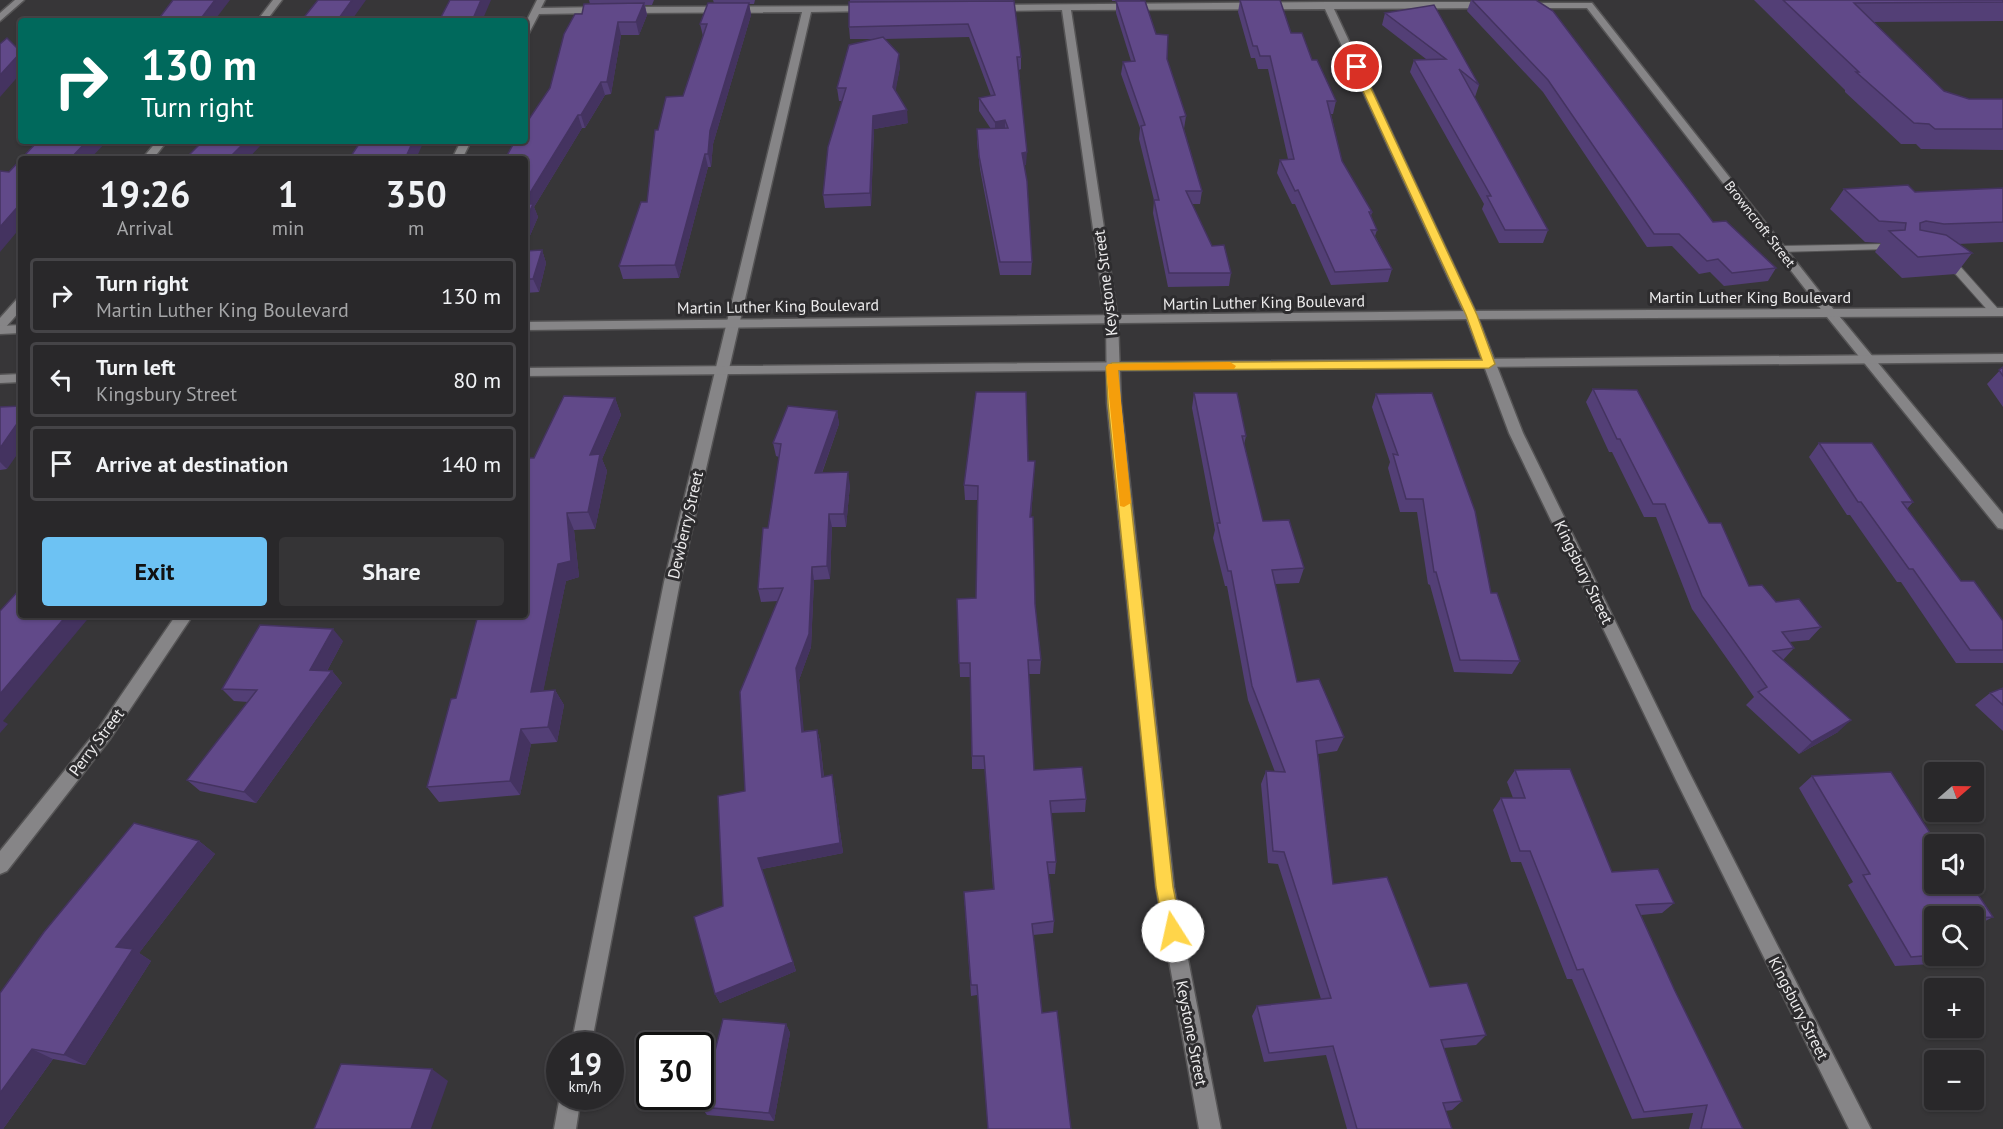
<!DOCTYPE html>
<meta charset="utf-8">
<style>
body{margin:0;font-family:"PT Sans",sans-serif;background:#353436;color:#f1f3f6;height:100vh;display:flex;flex-direction:column;font-size:22px;white-space:nowrap}
*{box-sizing:border-box;margin:0}
p{font-size:20px;color:#a5a6a8}
.icon{flex:none;width:33px;height:33px;fill:none;stroke:currentColor;stroke-width:2;stroke-linecap:round;stroke-linejoin:round}
.map{position:relative;flex:1;overflow:hidden}
.sheet{position:absolute;left:18px;top:156px;width:510px;height:462px;display:flex;flex-direction:column;background:#29282a;border-radius:6px;box-shadow:0 2px 4px #0004,0 0 0 2px #454447}
.sheet>*{flex:none}
.guide{position:absolute;left:18px;top:18px;width:510px;height:126px;border-radius:6px;box-shadow:0 2px 4px #0004,0 0 0 2px #454447;background:#00695c;color:#fff;overflow:hidden}
.needle{width:39px;rotate:70deg}
.tools{position:absolute;left:1924px;top:762px;display:grid;gap:12px}
.tools a{display:grid;place-items:center;width:60px;height:60px;border-radius:6px;background:#29282a;box-shadow:0 2px 4px #0004,0 0 0 2px #454447;font-size:30px}
.speed{position:absolute;left:546px;top:1032px;display:flex;gap:12px;font-size:30px;font-weight:700;text-align:center}
.speed>*{display:grid;place-content:center;width:78px;height:78px;border-radius:50%;background:#29282a;box-shadow:0 2px 4px #0004,0 0 0 2px #454447;line-height:1}
.speed small{font-size:15px;font-weight:400}
.speed .limit{border:3px solid #111;border-radius:9px;background:#fff;color:#111}
.pin{position:absolute;display:grid;place-items:center;width:51px;height:51px;color:#fff;margin:-26px;border:3px solid #fff;border-radius:50%;box-shadow:0 2px 6px #0007}
.me{position:absolute;width:66px;margin:-33px;rotate:350deg;stroke-linejoin:round;filter:drop-shadow(0 0 4px #0008)}
.turn{display:flex;align-items:center;gap:21px;height:126px;padding:0 24px;font-size:27px}
.turn .icon{width:78px;height:78px;stroke-width:2.5}
.turn b{display:block;font-size:42px;line-height:51px}
.eta{display:flex;justify-content:space-evenly;align-items:center;height:102px;text-align:center}
.eta b{font-size:36px;font-weight:700;line-height:42px}
.primary-button{display:flex;gap:12px;margin-top:auto;padding:12px 24px}
.primary-button a{flex:1;height:69px;border-radius:6px;background:#6dc2f3;color:#111;font-size:24px;font-weight:700;line-height:69px;text-align:center}
.primary-button a+a{background:#353436;color:#f1f3f6}
ul{padding:0;list-style:none}
li{display:flex;align-items:center;gap:18px;height:75px;margin:0 12px 9px;padding:0 12px;border:3px solid #454447;border-radius:6px}
li div{flex:1}
li b{display:block;font-size:22px}
li em{font-style:normal}
.map>svg:first-child{display:block}
.lines{fill:none;stroke-linecap:round;stroke-linejoin:round}
.service-casing{stroke:#555455;stroke-width:2}
.minor-casing{stroke:#555455;stroke-width:3}
.secondary-casing{stroke:#555455;stroke-width:3}
.service{fill:#868587;fill-rule:evenodd}
.minor{fill:#868587;fill-rule:evenodd}
.secondary{fill:#868587;fill-rule:evenodd}
.wall{fill:#533f76}
.shaded-wall{fill:#443360}
.building{fill:#614989;stroke:#443360;stroke-width:1.5}
.route{fill:#ffd54a;stroke:#a68a30;stroke-width:1.5}
.slow{fill:#f59e0b}
.labels{text-anchor:middle;dominant-baseline:central;stroke-width:6;stroke-linejoin:round;paint-order:stroke}
.far-street-label{font-size:14px;fill:#edeced;stroke:#2d2c2e}
.street-label{font-size:16px;fill:#edeced;stroke:#2d2c2e}
</style>
<div class="map">
<svg width="2003" height="1129" viewBox="0 0 2003 1129">
<rect width="100%" height="100%" fill="#373638"/>
<g class="lines">
<defs>
<path id="service" d="M1885,244L1889,245V249L1780,252L1775,249L1780,246Z
M1947,255L1951,256L1999,310V314H1991L1943,260L1942,258Z"/>
<path id="minor" d="M15,0H24L0,21V13Z
M273,0H282L266,21H257Z
M537,0H545L541,8L603,7L607,10L603,13L539,14L529,33L525,36V24Z
M1328,2H1488L1492,5L1488,8L1334,9L1477,315L1523,433L1688,770L1871,1129H1849L1676,780L1509,433L1465,315L1325,9L1071,10L1118,320L1121,403L1174,887L1221,1129H1199L1156,887L1107,403L1106,320L1062,10L996,11L992,8L996,5Z
M1521,3H1592L1835,311L2003,514V529L1998,528L1827,317L1587,8H1524L1520,5Z
M870,6L873,7V11L811,12L680,582L591,1046H571L664,582L802,12L627,13L623,10L627,7Z
M157,141H167L153,159H142Z
M461,141H471L462,159H452Z
M21,298V310L4,329L0,330V318L17,299Z
M176,615H193L110,739L7,871L0,874V851L98,729Z
M560,1096H581L576,1129H554Z"/>
<path id="secondary" d="M2003,308V316L1471,319L525,330V322L1471,311Z
M21,325V333L0,334V326Z
M2003,354V362L525,376V368Z
M21,374V382L0,383V375Z"/>
</defs>
<use href="#service" class="service-casing"/>
<use href="#minor" class="minor-casing"/>
<use href="#secondary" class="secondary-casing"/>
<use href="#service" class="service"/>
<use href="#minor" class="minor"/>
<use href="#secondary" class="secondary"/>
</g>
<path class="wall" d="M589,0H654L652,5H645L647,15L639,35H621L611,94L605,95L585,128H582L534,207L538,217L525,247V159L550,88L590,4Z
M713,0H755L754,4H749L751,15L713,144L711,167H708L679,278L623,279L619,266L647,202L658,130L683,96L703,36L700,24L714,3Z
M850,0H1013L1021,57V69L1019,70L1026,165H1024L1032,262L1031,275H1000L980,169L977,142V129H991L979,111V98L991,96L969,37L884,39L900,67L895,91L908,123L874,129L871,206L825,208L823,195L842,101H839L837,88L877,39H850L849,27Z
M1112,0H1140L1167,59L1186,116L1184,129L1202,191L1200,204H1192L1212,246L1231,273L1229,286L1168,287L1153,213L1154,200L1139,139L1140,128L1121,74L1123,62L1131,61L1116,13V1H1112Z
M1235,0H1280L1291,33L1312,60L1336,101L1333,114H1331L1342,161L1372,212L1371,216L1377,230L1375,236L1392,269L1388,282L1331,285L1295,204H1292L1277,173L1280,160L1288,159L1268,69H1258L1255,58H1251L1238,12L1240,0Z
M1471,0H1536L1713,222L1776,268L1768,281L1724,286L1710,272L1699,274L1672,246L1647,247L1543,92L1467,11Z
M1754,0H2003V21L1874,22L1944,91L1969,99H2003V150L1921,149L1916,144H1901L1845,92V90Z
M1385,13L1479,85L1475,97L1474,96L1548,230L1543,243H1499L1482,209L1484,204L1410,72L1414,60L1426,59L1382,25Z
M2003,188V242L1958,244L1972,253L1956,274L1902,278L1875,252L1881,243L1865,242L1830,209L1844,189L1915,192Z
M542,250L546,263L539,292L525,293V251Z
M2003,367V407L1987,384Z
M1593,389L1709,523L1749,586L1821,627L1809,640L1789,642L1794,648L1783,660L1838,732L1799,754L1746,705L1754,697L1692,609L1656,517H1644L1612,452H1609L1586,402Z
M1194,393L1246,436L1244,445L1263,521L1304,568L1299,583L1275,584L1297,682L1344,737L1337,751L1318,754L1333,884L1430,987L1486,1035L1476,1045L1444,1048L1462,1101L1452,1110L1445,1111L1452,1129H1347L1326,1055L1264,1062L1252,1016L1257,1006L1321,999L1278,864L1268,863L1261,784L1266,771L1275,772L1248,700L1227,586H1225L1213,538L1215,530L1192,408Z
M1376,394L1520,661L1512,674L1454,672L1430,585L1428,584L1417,512H1400L1388,468L1390,462L1372,407Z
M615,398L621,415L602,459L607,471L595,529L574,530L579,577L566,581L543,691L555,690L564,705L557,742L531,744L520,795L439,802L427,787L456,698L525,615L534,458Z
M0,407L7,469L0,470Z
M837,411L839,424L822,473L850,485L846,527H832L830,579L814,580L811,647L799,680L803,731L817,730L820,741L824,777L834,787L843,853L762,869L796,971L720,1003L715,994L723,906L745,791L778,601L761,602L758,589L779,457L776,456L773,443Z
M1819,443L1913,502L1907,509L1961,581L2003,621V663H1956L1901,582H1897L1850,515H1847L1809,457Z
M1028,461L1034,476L1031,517L1035,604L1041,660L1040,674H1029L1034,770L1086,799L1085,812L1051,813L1056,862L1055,874H1048L1054,921L1053,933L1033,935L1042,1013L1071,1129L977,995L971,996L964,892L993,889L985,769H972L971,677H960L957,599L976,598L977,500H965L964,485Z
M343,641L327,671H332L342,683L256,803L200,791L187,780L248,702L234,701L222,689Z
M2003,688V731L1975,705L1990,693Z
M1515,770L1612,872L1674,903L1662,913L1641,915L1675,991L1743,1129H1689L1693,1113L1632,1119L1572,979H1567L1521,862H1511L1493,810L1501,798H1513L1507,782Z
M1812,776L1935,884L1993,917L1974,927V916H1935V956H1964L1951,963L1895,966L1848,885L1853,882L1799,788Z
M199,841L215,854L139,953L151,961L85,1065L53,1059L3,1129L0,993Z
M786,1024L790,1033L774,1121L707,1115L701,1107Z"/>
<path class="shaded-wall" d="M215,0H230L214,21H199Z
M352,0H366L351,21H337Z
M481,0H491L482,21H472Z
M644,3L647,15L639,35L636,22Z
M749,3L751,15L713,144L711,167L708,154L710,131Z
M618,22L621,35L611,94L607,82Z
M21,52V73L0,97V75Z
M899,54L900,67L894,100L893,87Z
M601,82L605,95L585,128L581,115Z
M907,110L908,123L874,129L871,206L870,193L873,116Z
M578,115L582,128L534,207L538,217L525,247V201Z
M1005,120V133L995,135V122Z
M87,141H107L90,159H70Z
M246,141H257L260,146L248,159H228Z
M413,141H422L423,143L416,159H405Z
M1027,152L1026,165L1022,166V153Z
M705,154L708,167L679,278L675,265Z
M21,203V227L0,252V227Z
M542,250L546,263L539,292L533,279Z
M615,398L621,415L602,459L607,471L595,529L588,512L590,455Z
M837,411L839,424L817,486L815,473Z
M21,418V449L7,469L0,462V448Z
M1035,461L1034,476L1030,532V517Z
M848,472L850,485L846,527L844,514Z
M567,513L574,530L579,577L566,581L540,707L531,692L558,564Z
M829,514L832,527L830,579L827,566Z
M812,567L814,580L811,647L799,680L805,743L802,732L796,668Z
M67,615H91L3,721L8,724L0,733V694Z
M333,629L343,641L321,682L310,670Z
M332,671L342,683L256,803L244,792Z
M555,690L564,705L557,742L548,727Z
M1851,720L1838,732L1799,754L1812,742Z
M521,729L531,744L520,795L510,781Z
M817,730L820,741L825,789L822,777Z
M832,775L834,787L843,853L762,869L796,971L720,1003L715,994L758,858Z
M199,841L215,854L139,953L151,961L85,1065L64,1055L116,947Z
M786,1024L790,1033L774,1121L769,1113Z
M32,1049L53,1059L3,1129H0V1093Z
M432,1069L448,1081L431,1129H411Z"/>
<path class="building" d="M173,0H215L199,21H157Z
M318,0H352L337,21H301Z
M450,0H481L472,21H439Z
M1240,0H1280L1291,33H1302L1312,60H1317L1336,101H1327L1342,161L1372,212H1369L1377,230H1371L1392,269L1335,272L1298,190L1295,191L1280,160L1294,159L1270,56H1260L1257,46H1253Z
M1472,0H1536L1553,11L1713,222L1726,221L1776,268L1732,273L1718,259L1707,261L1679,234H1654L1548,80Z
M1783,0H2003V2L1854,3L1944,91L1969,99H2003V129H1935L1929,124L1914,123L1856,72H1859Z
M1014,1L1021,57H1017L1027,152L1022,153L1027,181L1032,262H1000L979,156L977,129L1008,128L1005,120L995,122L979,98L995,95L968,24L849,27V2Z
M1116,1H1145L1156,34L1168,35L1167,59L1186,116L1180,117L1202,191H1186L1212,246L1224,245L1231,273H1169L1154,200H1159L1141,126L1145,125L1123,62L1135,61Z
M644,3L636,22H618L607,82H601L581,115H578L525,201V159H505L515,141H525V125L550,88L564,34L575,14H582L584,4Z
M708,3H749L710,131L708,154H705L675,265L619,266L641,202H647L655,130H658L666,97L683,96L707,24H700Z
M1434,5L1479,85L1459,69L1548,230H1505L1487,196H1491L1414,60L1446,59L1385,13Z
M883,37L899,54L893,87L907,110L873,116L870,193L823,195L828,147L846,88H837L849,45Z
M7,38L21,52L0,75V44Z
M38,141H87L70,159H21V203L0,227V171L9,172Z
M203,141H246L228,159H185Z
M361,141H413L405,159H349Z
M1908,185L1915,192L2003,188V222L1944,224L1926,221L1920,223V230L1946,235L1972,253L1918,257L1889,231L1905,230L1906,223L1879,221L1844,189Z
M525,204H533L525,222Z
M542,250L533,279H525V251Z
M2003,367V376L1999,370Z
M1593,389L1637,390L1709,523H1721L1749,586L1762,585L1776,602L1799,599L1821,627L1782,632L1794,648L1773,651L1851,720L1812,742L1758,692L1767,687L1702,596L1665,504H1653L1620,439H1617Z
M976,392H1026L1028,461H1035L1030,517H1033L1035,604L1041,660H1028L1034,770L1082,767L1086,799L1050,801L1056,862H1047L1054,921L1032,924L1042,1013L1057,1011L1071,1129H988L977,985H971L964,892L994,889L984,756H972L970,663H959L957,599L976,598L978,486L964,485Z
M1194,393H1237L1246,436H1242L1263,521L1289,520L1304,568L1272,570L1297,682L1319,679L1344,737L1316,741L1333,884L1387,877L1430,987L1467,983L1486,1035L1441,1040L1462,1101L1443,1103L1452,1129H1357L1333,1046L1269,1053L1257,1006L1331,998L1284,852L1273,851L1266,771L1285,772L1252,686L1231,571H1228L1217,523H1220Z
M1432,393L1475,511L1491,593H1497L1520,661L1460,660L1436,572H1434L1423,499H1406L1393,454L1398,455L1376,394Z
M564,396L615,398L590,455L600,454L588,512L567,513L571,561L558,564L531,692L555,690L548,727L521,729L510,781L427,787L451,699L456,698L478,615H525V461L526,458H534Z
M21,406V418L0,448V407Z
M788,406L837,411L815,473L848,472L844,514H829L827,566L812,567L809,634L796,668L802,732L817,730L822,777L832,775L840,843L758,858L793,962L715,994L694,917L723,906L718,796L745,791L740,692L783,588L758,589L763,528H768L781,444L773,443Z
M1819,443H1872L1913,502H1902L1961,581H1974L2003,621V650H1970L1913,569H1909L1861,502H1858Z
M21,588V615H67L0,694V611Z
M260,625L333,629L310,670L332,671L244,792L187,780L257,690L222,689Z
M2003,688V705L1990,693Z
M1570,769L1612,872L1658,869L1674,903L1636,905L1675,991L1743,1129H1701L1707,1105L1644,1112L1583,969L1577,970L1530,851H1520L1501,798H1525L1515,770Z
M1891,772L1937,844H1935V884H1971L1993,917L1974,918V916H1935V955L1911,957L1863,875L1870,874L1812,776Z
M134,823L199,841L116,947L133,949L64,1055L32,1049L0,1093V993L44,932Z
M723,1019L786,1024L769,1113L701,1107Z
M341,1064L432,1069L411,1129H314Z"/>
<path class="route" d="M1357,65L1361,67L1477,315L1495,364L1489,368L1118,370L1120,403L1173,887L1182,931L1179,937L1173,940L1167,937L1164,931L1156,887L1108,403L1106,367L1112,363L1482,360L1466,315L1352,67Z"/>
<path class="slow" d="M1230,362L1236,366L1234,369L1118,370L1131,503L1124,507L1120,506L1106,367L1108,364Z"/>
<g class="labels">
<g class="far-street-label">
<text transform="translate(1760 224) rotate(52)">Browncroft Street</text>
</g>
<g class="street-label">
<text transform="translate(1105 283) rotate(-97)">Keystone Street</text>
<text x="1750" y="297">Martin Luther King Boulevard</text>
<text transform="translate(1264 302) rotate(-1)">Martin Luther King Boulevard</text>
<text transform="translate(778 306) rotate(-1)">Martin Luther King Boulevard</text>
<text transform="translate(685 525) rotate(-77)">Dewberry Street</text>
<text transform="translate(1584 572) rotate(64)">Kingsbury Street</text>
<text transform="translate(96 742) rotate(-53)">Perry Street</text>
<text transform="translate(1799 1008) rotate(63)">Kingsbury Street</text>
<text transform="translate(1192 1033) rotate(79)">Keystone Street</text>
</g>
</g>
</svg>
<div class="tools">
<a><svg class="needle" viewBox="-14 -14 28 28"><path d="M0-13l5 13h-10z" fill="#e53935"/><path d="M0 13l5-13h-10z" fill="#a5a6a8"/></svg></a>
<a><svg class="icon" aria-label="sound" viewBox="0 0 24 24"><path d="M4 9h4l5-4v14l-5-4H4zM17 9q2 3 0 6"/></svg></a>
<a><svg class="icon" aria-label="search" viewBox="0 0 24 24"><circle cx="10" cy="10" r="6"/><path d="M15 15l6 6"/></svg></a>
<a>+</a>
<a>−</a>
</div>
<div class="speed"><div>19<small>km/h</small></div><div class="limit">30</div></div>
<div class="pin" style="left:1357px;top:67px;background:#d93025"><svg class="icon" aria-label="arrive" viewBox="0 0 24 24"><path d="M6 21V4h12l-3 4 3 4H6"/></svg></div>
<svg class="me" style="left:1173px;top:931px" viewBox="-20 -20 40 40"><circle r="19" fill="#fff"/><path d="M0-13L10 11 0 6-10 11z" fill="#ffd54a"/></svg>
<div class="guide">
<div class="turn"><svg class="icon" aria-label="right" viewBox="0 0 24 24"><path d="M7 20v-9h11M14 6l5 5-5 5"/></svg><div><b>130 m</b>Turn right</div></div>
</div>
<section class="sheet">
<div class="eta">
<div><b>19:26</b><p>Arrival</p></div>
<div><b>1</b><p>min</p></div>
<div><b>350</b><p>m</p></div>
</div>
<ul>
<li><svg class="icon" aria-label="right" viewBox="0 0 24 24"><path d="M7 20v-9h11M14 6l5 5-5 5"/></svg><div><b>Turn right</b><p>Martin Luther King Boulevard</p></div><em>130 m</em></li>
<li><svg class="icon" aria-label="left" viewBox="0 0 24 24"><path d="M17 20v-9H6M10 6l-5 5 5 5"/></svg><div><b>Turn left</b><p>Kingsbury Street</p></div><em>80 m</em></li>
<li><svg class="icon" aria-label="arrive" viewBox="0 0 24 24"><path d="M6 21V4h12l-3 4 3 4H6"/></svg><div><b>Arrive at destination</b></div><em>140 m</em></li>
</ul>
<div class="primary-button"><a>Exit</a><a>Share</a></div>
</section>
</div>
